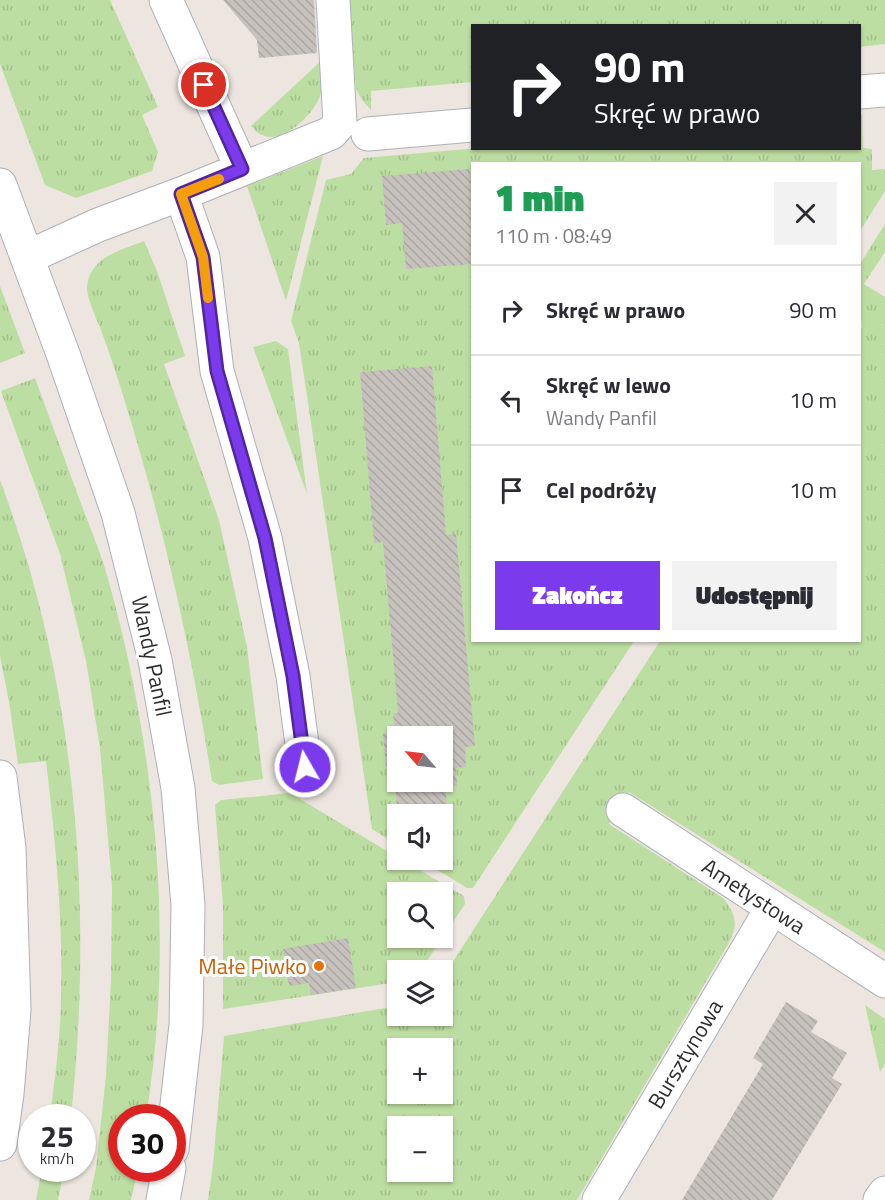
<!DOCTYPE html>
<html lang="pl">
<meta charset="utf-8">
<style>
body{margin:0;font-family:"Titillium Web",sans-serif;background:#f2f2f3;color:#2b2b33;height:100vh;display:flex;flex-direction:column;font-size:22px;white-space:nowrap}
*{box-sizing:border-box;margin:0}
p{font-size:20px;color:#7c7c81}
.icon{flex:none;width:33px;height:33px;fill:none;stroke:currentColor;stroke-width:2;stroke-linecap:round;stroke-linejoin:round}
.map{position:relative;flex:1;overflow:hidden}
.side{position:absolute;left:471px;top:162px;width:390px;height:480px;display:flex;flex-direction:column;background:#fff;border-radius:0px;box-shadow:0 2px 4px #0004}
.side>*{flex:none}
.hud{position:absolute;left:471px;top:24px;width:390px;height:126px;border-radius:0px;box-shadow:0 2px 4px #0004;background:#202124;color:#fff;overflow:hidden}
.needle{width:39px;rotate:298deg}
.buttons{position:absolute;left:387px;top:726px;display:grid;gap:12px}
.buttons a{display:grid;place-items:center;width:66px;height:66px;border-radius:0px;background:#fff;box-shadow:0 2px 4px #0004;font-size:30px}
.speed{position:absolute;left:18px;top:1104px;display:flex;gap:12px;font-size:30px;font-weight:700;text-align:center}
.speed>*{display:grid;place-content:center;width:78px;height:78px;border-radius:50%;background:#fff;box-shadow:0 2px 4px #0004;line-height:1}
.speed small{font-size:15px;font-weight:400}
.speed .limit{border:9px solid #d22;background:#fff;color:#111}
.pin{position:absolute;display:grid;place-items:center;width:51px;height:51px;color:#fff;margin:-26px;border:3px solid #fff;border-radius:50%;box-shadow:0 2px 6px #0007}
.me{position:absolute;width:66px;margin:-33px;rotate:352deg;stroke-linejoin:round;filter:drop-shadow(0 0 4px #0008)}
.turn{display:flex;align-items:center;gap:21px;height:126px;padding:0 24px;font-size:27px}
.turn .icon{width:78px;height:78px;stroke-width:2.5}
.turn b{display:block;font-size:42px;line-height:51px}
.round{display:grid;place-items:center;flex:none;width:63px;height:63px;border-radius:0px;background:#f2f2f3}
.summary{display:flex;align-items:center;justify-content:space-between;height:102px;padding:0 24px}
h1{font-size:36px;font-weight:800;line-height:45px;color:#1e9e55}
.cta{display:flex;gap:12px;margin-top:auto;padding:12px 24px}
.cta a{flex:1;height:69px;border-radius:0px;background:#7c3aed;color:#fff;font-size:24px;font-weight:800;line-height:69px;text-align:center}
.cta a+a{background:#f2f2f3;color:#2b2b33}
ul{padding:0;list-style:none}
li{display:flex;align-items:center;gap:18px;height:90px;padding:0 24px;border-top:2px solid #e1e1e2}
li div{flex:1}
li b{display:block;font-size:22px}
li em{font-style:normal}
.map>svg:first-child{display:block}
.grass{fill:url(#grass-tufts);fill-rule:evenodd}
.building{fill:url(#building-back-hatch);fill-rule:evenodd}
.lines{fill:none;stroke-linecap:round;stroke-linejoin:round}
.minor-casing{stroke:#adb0b8;stroke-width:35}
.minor{stroke:#fff;stroke-width:33}
.route-casing{stroke:#51269a;stroke-width:15}
.route{stroke:#7c3aed;stroke-width:10}
.slow{stroke:#f59e0b;stroke-width:10}
.food-dot{fill:#e8710a;stroke:#fff;stroke-width:2}
.labels{text-anchor:middle;dominant-baseline:central;stroke-width:6;stroke-linejoin:round;paint-order:stroke}
.street-label{font-size:22px;fill:#2d2d2d;stroke:#fff}
.food-label{font-size:22px;fill:#c56008;stroke:#fff;text-anchor:end}
</style>
<div class="map">
<svg width="885" height="1200" viewBox="0 0 885 1200">
<defs>
<pattern id="grass-tufts" width="24" height="20" patternUnits="userSpaceOnUse" patternTransform="scale(1.5)"><rect width="24" height="20" fill="#bddea2"/><path d="M3 7l-1-3M5 7V3M7 7l1-3M15 17l-1-3M17 17v-4M19 17l1-3" fill="none" stroke="#a3bf8c"/></pattern>
<pattern id="building-back-hatch" width="6" height="6" patternUnits="userSpaceOnUse" patternTransform="scale(1.5)"><rect width="6" height="6" fill="#c6c1bc"/><path d="M-1 5l2 2M0 0l6 6M5-1l2 2" fill="none" stroke="#aaa6a2"/></pattern>
</defs>
<rect width="100%" height="100%" fill="#ede6e0"/>
<path class="grass" d="M0,0H110L158,107L142,115L158,152L152,171L76,198L45,185L0,64Z
M349,0H885V44L860,47V26H472V82L371,91V110L362,100L356,89Z
M324,58C324,72 324,83 320,96C314,114 283,145 262,135C258,134 254,129 251,126Z
M860,115H862L863,148L872,149V170L885,169V191L860,231V164H472V640L634,641L473,888H467L421,860H442V814H398L397,845L372,829L299,343L291,321L326,180L351,174L364,158L478,148H860ZM398,736H442V782H398Z
M323,156L286,301L247,186Z
M885,224V252L864,284L885,297V952L629,792L609,824L723,898C738,917 738,926 727,946L577,1200H208L213,1165L224,1036L397,1006L398,1016H442L443,977L660,641L860,640V332L862,327L860,308V264ZM398,1048H442V1094H398ZM398,1126H442V1172H398Z
M144,241L157,271L185,356L164,364L219,520L247,647L263,779L219,785L212,781C194,667 170,554 137,442C127,407 116,372 104,338C100,325 86,299 87,286C91,256 120,251 144,241Z
M0,286L25,353L0,363Z
M276,341L288,349L307,494L253,347Z
M35,378C50,419 65,460 80,501C88,522 97,544 104,565C155,739 176,938 146,1117L122,1118V1168L138,1169L131,1200H89L96,1168L106,1075L111,979L112,886L100,748L86,661L60,554L1,391Z
M0,480C76,681 94,904 71,1117H50C55,1077 61,1035 61,994C63,916 55,838 46,761L18,764L9,702L0,656Z
M290,793L397,857L398,860H402L464,896L465,904L421,970H398L397,982L223,1009V906L215,805L221,800ZM398,892H442V938H398Z
M865,1005L885,1019V1064L880,1072Z
M42,1169H64L58,1200H36Z"/>
<path class="building" d="M223,0H314L317,53L259,58L257,40Z
M470,169V174H472V264L406,269L402,223L386,225L382,176Z
M432,366L446,535L456,534L475,746L465,747L466,767L456,768L457,786H445L447,806L397,810L394,766L386,767L383,734L395,733L393,713H398L383,542L374,543L360,372ZM398,736H442V782H398Z
M348,938L356,988L311,995L309,983L289,986L283,949Z
M786,1002L818,1021L811,1032L847,1053L832,1078L842,1084L772,1200H682L763,1064L753,1058Z"/>
<g class="lines">
<defs>
<path id="minor" d="M166,0L242,169
M860,92L885,90
M368,134L472,125
M0,185L63,354L118,513L155,660L178,788L188,905L186,1025L172,1149
M181,194L203,257L217,371L265,538L293,676L305,767
M28,257L98,225L181,194L331,133L340,123L333,0
M0,777L9,848L14,1010L7,1094L0,1144
M623,810L885,981
M163,1200L169,1168
M599,1200L772,908
M880,1200L885,1193"/>
</defs>
<use href="#minor" class="minor-casing"/>
<use href="#minor" class="minor"/>
</g>
<g class="lines">
<defs>
<path id="route" d="M204,85L242,169L181,194L203,257L217,371L265,538L293,676L305,767"/>
</defs>
<use href="#route" class="route-casing"/>
<use href="#route" class="route"/>
<path class="slow" d="M208,298L203,257L181,194L219,179"/>
</g>
<circle class="food-dot" cx="319" cy="966" r="6"/>
<g class="labels">
<g class="street-label">
<text transform="translate(152 656) rotate(78)">Wandy Panfil</text>
<text transform="translate(754 896) rotate(33)">Ametystowa</text>
<text transform="translate(685 1054) rotate(-59)">Bursztynowa</text>
</g>
<g class="food-label">
<text x="307" y="966">Małe Piwko</text>
</g>
</g>
</svg>
<div class="buttons">
<a><svg class="needle" viewBox="-14 -14 28 28"><path d="M0-13l5 13h-10z" fill="#e53935"/><path d="M0 13l5-13h-10z" fill="#7c7c81"/></svg></a>
<a><svg class="icon" aria-label="sound" viewBox="0 0 24 24"><path d="M4 9h4l5-4v14l-5-4H4zM17 9q2 3 0 6"/></svg></a>
<a><svg class="icon" aria-label="search" viewBox="0 0 24 24"><circle cx="10" cy="10" r="6"/><path d="M15 15l6 6"/></svg></a>
<a><svg class="icon" aria-label="layers" viewBox="0 0 24 24"><path d="M12 4l9 5-9 5-9-5zM3 14l9 5 9-5"/></svg></a>
<a>+</a>
<a>−</a>
</div>
<div class="speed"><div>25<small>km/h</small></div><div class="limit">30</div></div>
<div class="pin" style="left:204px;top:85px;background:#d93025"><svg class="icon" aria-label="arrive" viewBox="0 0 24 24"><path d="M6 21V4h12l-3 4 3 4H6"/></svg></div>
<svg class="me" style="left:305px;top:767px" viewBox="-20 -20 40 40"><circle r="17" fill="#7c3aed" stroke="#fff" stroke-width="3"/><path d="M0-11L8 9 0 5-8 9z" fill="#fff"/></svg>
<div class="hud">
<div class="turn"><svg class="icon" aria-label="right" viewBox="0 0 24 24"><path d="M7 20v-9h11M14 6l5 5-5 5"/></svg><div><b>90 m</b>Skręć w prawo</div></div>
</div>
<section class="side">
<div class="summary"><div><h1>1 min</h1><p>110 m · 08:49</p></div><a class="round"><svg class="icon" aria-label="close" viewBox="0 0 24 24"><path d="M6 6l12 12M18 6L6 18"/></svg></a></div>
<ul>
<li><svg class="icon" aria-label="right" viewBox="0 0 24 24"><path d="M7 20v-9h11M14 6l5 5-5 5"/></svg><div><b>Skręć w prawo</b></div><em>90 m</em></li>
<li><svg class="icon" aria-label="left" viewBox="0 0 24 24"><path d="M17 20v-9H6M10 6l-5 5 5 5"/></svg><div><b>Skręć w lewo</b><p>Wandy Panfil</p></div><em>10 m</em></li>
<li><svg class="icon" aria-label="arrive" viewBox="0 0 24 24"><path d="M6 21V4h12l-3 4 3 4H6"/></svg><div><b>Cel podróży</b></div><em>10 m</em></li>
</ul>
<div class="cta"><a>Zakończ</a><a>Udostępnij</a></div>
</section>
</div>
